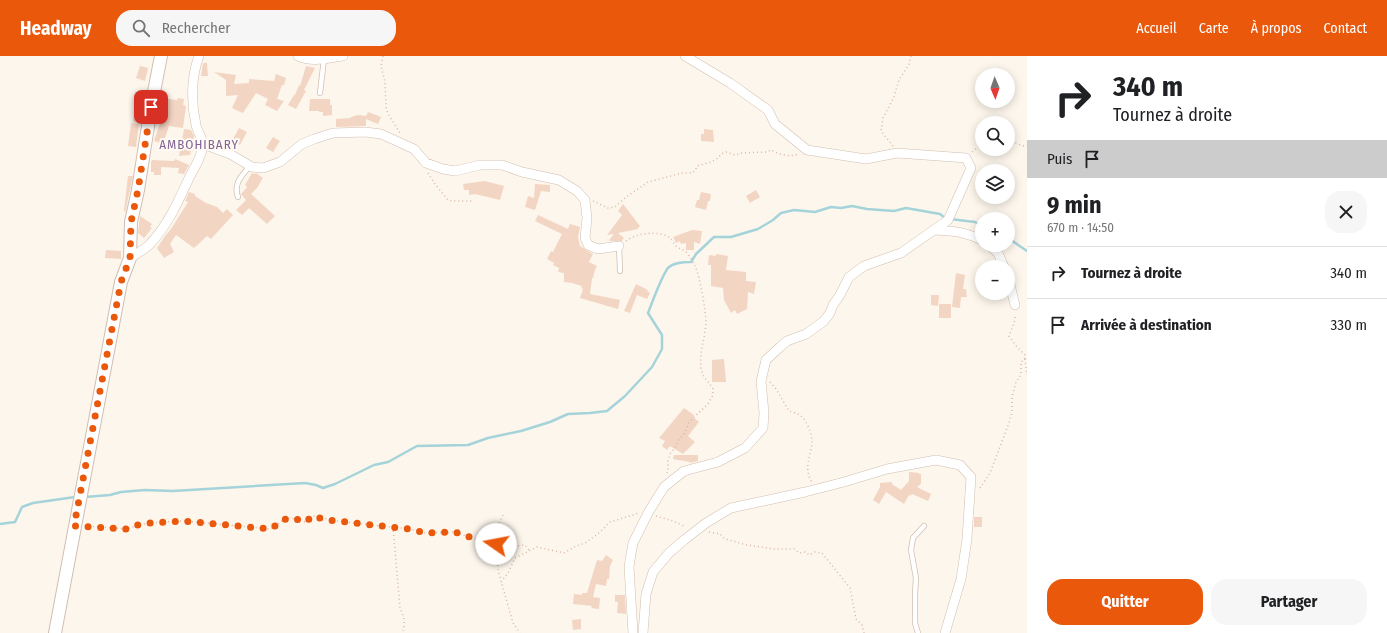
<!DOCTYPE html>
<html lang="fr">
<meta charset="utf-8">
<style>
body{margin:0;font-family:"Fira Sans Condensed",sans-serif;background:#f6f6f6;color:#202124;height:100vh;display:flex;flex-direction:column;font-size:15px;white-space:nowrap}
*{box-sizing:border-box;margin:0}
p{font-size:13px;color:#757577}
.icon{flex:none;width:22px;height:22px;fill:none;stroke:currentColor;stroke-width:2;stroke-linecap:round;stroke-linejoin:round}
.map{position:relative;flex:1;overflow:hidden}
.drawer{display:flex;flex-direction:column;background:#fff;width:360px}
.drawer>*{flex:none}
.hud{background:#fff;color:#202124;overflow:hidden}
.needle{width:26px;rotate:178deg}
.fabs{position:absolute;left:975px;top:12px;display:grid;gap:8px}
.fabs a{display:grid;place-items:center;width:40px;height:40px;border-radius:50%;background:#fff;box-shadow:0 2px 10px #0003;font-size:20px}
.pin{position:absolute;display:grid;place-items:center;width:34px;height:34px;color:#fff;margin:-17px;border-radius:8px;box-shadow:0 2px 6px #0006}
.me{position:absolute;width:44px;margin:-22px;rotate:282deg;stroke-linejoin:round;filter:drop-shadow(0 0 3px #0008)}
.turn{display:flex;align-items:center;gap:14px;height:84px;padding:0 20px;font-size:18px}
.turn .icon{width:52px;height:52px;stroke-width:2.5}
.turn b{display:block;font-size:28px;line-height:34px}
.then{display:flex;align-items:center;height:38px;padding:0 20px;background:#0003;gap:8px;font-size:15px}
.round{display:grid;place-items:center;flex:none;width:42px;height:42px;border-radius:16px;background:#f6f6f6}
.overview{display:flex;align-items:center;justify-content:space-between;height:68px;padding:0 20px}
h1{font-size:24px;font-weight:700;line-height:30px}
.button{display:flex;gap:8px;margin-top:auto;padding:8px 20px}
.button a{flex:1;height:46px;border-radius:16px;background:#ea580c;color:#fff;font-size:16px;font-weight:700;line-height:46px;text-align:center}
.button a+a{background:#f6f6f6;color:#202124}
ul{padding:0;list-style:none}
li{display:flex;align-items:center;gap:12px;height:52px;padding:0 20px;border-top:1px solid #e0e0e0}
li div{flex:1}
li b{display:block;font-size:15px}
li em{font-style:normal}
header{display:flex;align-items:center;gap:24px;box-sizing:border-box;height:56px;padding:0 20px;background:#ea580c;color:#fff}
header strong{font-size:19px}
nav{display:flex;gap:22px;margin-inline-start:auto;font-size:14px}
.search{width:280px;height:36px;background:#f6f6f6;display:flex;align-items:center;gap:10px;box-sizing:border-box;padding:0 14px;border-radius:16px;color:#757577;font-size:15px}
main{display:flex;flex:1;min-height:0}
.map>svg:first-child{display:block}
.lines{fill:none;stroke-linecap:round;stroke-linejoin:round}
.stream{stroke:#a5d3da;stroke-width:2.5}
.building{fill:#f3d5c3}
.service-casing{stroke:#d1beb0;stroke-width:6}
.minor-casing{stroke:#d1beb0;stroke-width:10}
.tertiary-casing{stroke:#d1beb0;stroke-width:14}
.path{stroke:#d9b8a5;stroke-width:1.5;stroke-dasharray:1 3;stroke-linecap:butt}
.service{stroke:#fff;stroke-width:4.5}
.minor{stroke:#fff;stroke-width:9}
.tertiary{stroke:#fff;stroke-width:12}
.route{stroke:#ea580c;stroke-width:7;stroke-dasharray:0 12.6}
.labels{text-anchor:middle;dominant-baseline:central;stroke-width:4;stroke-linejoin:round;paint-order:stroke}
.quarter-label{font-size:13px;letter-spacing:1px;fill:#846695;stroke:#fffaf3}
</style>
<header>
<strong>Headway</strong>
<div class="search"><svg class="icon" aria-label="search" viewBox="0 0 24 24"><circle cx="10" cy="10" r="6"/><path d="M15 15l6 6"/></svg>Rechercher</div>
<nav><a>Accueil</a><a>Carte</a><a>À propos</a><a>Contact</a></nav>
</header>
<main>
<div class="map">
<svg width="1027" height="577" viewBox="0 0 1027 577">
<rect width="100%" height="100%" fill="#fdf6ec"/>
<g class="lines">
<path class="stream" d="M950,163L975,166L982,170
M1008,182L1027,195
M85,441L110,439L121,436L145,434L173,435L305,427L316,429L323,432L335,428L374,409L388,406L417,390L468,389L488,382L521,375L550,366L568,358L590,357L607,355L625,340L652,311L662,293V279L648,257C652,247 663,216 669,211C675,206 684,206 691,206L696,198L714,181H731L758,173L773,164L781,157L794,154L815,156L831,151L841,152L852,150L867,153L894,155L906,152L940,158L945,162
M0,468L15,466L22,451L33,447L75,441"/>
</g>
<path class="building" d="M203,7H207L208,20H201Z
M140,10L148,12L145,25L136,22Z
M306,10L315,12L304,34L306,35L296,53L288,49L294,39H295L299,29L300,30Z
M214,16L236,19L234,28L249,27V23L274,25L276,18L286,22L284,29H282L277,43L284,45L277,55L265,49L268,43L256,37L243,57L238,55L232,52L238,39L226,40V24Z
M134,39L144,40L141,67L133,66L135,50H134Z
M160,42L177,44L178,42L184,43L183,49L186,50L183,72L169,70L163,88L154,85L160,67L156,66Z
M310,43H330V49H332V59L323,60V56H319V55H309Z
M368,56L381,61L378,68L366,63V70L336,71V63L351,62V61L358,59L366,60Z
M131,67L139,68L136,91L128,90Z
M239,72L247,76L240,89L232,85Z
M184,73L191,74L194,80L190,99L179,100Z
M704,73L713,74L714,86L701,85V78H704Z
M273,81L280,85L273,96L266,92Z
M175,103L189,109L184,118L178,117L179,112L161,111V119H154V116H151V106L152,104L174,105Z
M252,117L255,118L256,117L263,122L257,132L251,138L275,160L267,168L249,152L242,159L236,154L246,144L241,138L247,131L245,129Z
M128,120H133L125,157L124,154Z
M485,125L504,130L500,144L475,138L469,139V134H464L463,128Z
M535,128L550,129V136L541,135L535,154L525,151L528,140L534,142Z
M756,134L760,141L750,147L746,140Z
M189,136L195,138V140L206,147L217,151L223,157L227,153L233,159L211,183L207,180L194,192L176,179L170,188L174,196L164,202L157,192L165,180L171,173L188,146L185,145Z
M701,136L711,138L710,145H708L706,154L695,151L697,144H699Z
M623,148L640,170L638,172V173L618,177L624,182L622,185H610L609,184L614,178L607,179L622,159L618,155Z
M538,159L568,173L570,168L580,171L578,181L580,190L586,194L593,198L589,206L597,210L595,214L593,222H592L590,238L620,244L618,253L580,242L583,233L581,232L582,230L572,227L564,226V217L558,216L559,212L553,209L554,207L547,203L551,195L553,196L562,178L535,165Z
M140,160L152,168L150,171L152,172L144,182L138,177Z
M692,174L702,175L700,188L694,186V194H686V187L681,188L680,185L676,187L673,181Z
M106,194L121,195V203L105,202Z
M716,198L728,200L726,214L746,216V225L756,226L754,238L748,236L747,253L737,258L735,254L731,257L724,244L723,232L711,230V209H708L709,199L716,200Z
M956,217L965,219L963,233H966L967,241H961L960,252L952,251Z
M636,228L648,234L647,235L650,237L647,243L637,239L630,257L624,255Z
M931,239H939L938,250L931,249Z
M939,248H951V262H939Z
M724,303L726,326H712V304Z
M684,352L694,359L693,361L699,366L688,380L695,386L683,398L670,390L667,394L662,390L665,385L659,382Z
M674,399H698V405L690,407V406L673,403Z
M909,416L919,417V418H921V428L917,431L931,438L928,445L912,438L910,440L909,439L904,448L886,436L879,448L873,444L880,431V427L892,426V428L901,434L909,425Z
M974,461H982V471H974Z
M606,499L613,504L610,510L609,523H607L606,530L596,528L593,541L600,542L599,553L591,552L592,550L573,548L574,538L582,539V537H587L597,504L602,505Z
M615,539H625L626,558L617,557L618,546H615Z
M581,563V573L573,574L572,564Z"/>
<g class="lines">
<defs>
<path id="service" d="M320,37L324,3
M238,141C233,128 242,119 250,110
M619,190L620,215
M918,577L915,567V538L916,522L911,494L913,482L924,470"/>
<path id="minor" d="M298,0C312,7 328,2 343,0
M203,88L230,98L252,111L263,112L280,106L302,88L314,83L333,77L365,76L381,78L414,93L426,107L443,113L455,115L480,109H502L522,116L559,124L577,135L585,144L587,162L585,182L588,189L598,193L619,190
M935,174C955,175 964,176 982,184
M989,189L998,197L1004,211
M130,202C136,198 144,194 150,188C168,169 179,144 190,120C195,111 202,100 203,89C203,83 197,75 196,69C191,47 191,21 199,0
M1008,221L1015,249
M633,577L629,511L631,498L633,487L648,457L664,431L684,415L718,406L745,392L763,372L764,357L761,325L766,304L780,291L787,285L806,278L824,265L830,257L833,249L840,239L849,221L864,210L901,197L948,164L971,112L966,102L897,97L866,103L807,94L775,68L768,54L730,27L685,0
M643,577L646,538L653,516L669,497L684,484L706,467L731,452L805,436L844,426L887,413L936,404L960,409L971,421L967,483L961,523L945,577"/>
<path id="tertiary" d="M55,577L121,226L130,202L131,166L138,134L151,51L161,0"/>
</defs>
<use href="#service" class="service-casing"/>
<use href="#minor" class="minor-casing"/>
<use href="#tertiary" class="tertiary-casing"/>
<path class="path" d="M383,0L381,10L385,26L386,51L388,58L400,77
M1008,84L1023,90L1027,89
M893,90L881,75L883,62L894,41L899,24L909,8L911,0
M972,96L982,88
M428,117L435,128L448,144L454,145H473
M593,145L608,152L615,151L626,141L648,126L682,117H691L695,115L697,110L711,106L718,102L721,98L726,96L735,99L742,97L766,96L771,94C779,98 790,102 798,98
M626,185C637,177 655,175 667,180C671,182 673,186 675,189C678,193 684,193 687,197C690,200 693,206 695,210C700,220 706,256 706,267C705,283 699,296 701,312C703,323 708,324 713,333V339L708,348L689,366L685,377L679,383L677,389L670,398L668,405V414L667,417
M1025,303L1027,319
M770,326L776,333L789,355C792,356 796,357 798,358C806,362 812,377 812,386C811,400 803,413 812,426
M980,432L990,417L1009,367L1012,356V341L1016,326L1021,319V306L1025,303V299L1017,291L1009,280L1015,264V258
M503,459L495,476L498,514L513,567L520,577
M656,460L673,465L686,471
M85,470L127,473L138,469L160,466L183,465L271,473C287,461 286,460 306,466L312,460L344,466L409,473L426,477L455,476L467,480L483,486L516,490L525,489L529,494
M393,471L400,552C404,560 406,569 402,577
M709,476L720,478L725,483L747,489L774,493H794L799,497L805,496L809,499L815,496L822,497L850,532L856,563L862,569L864,577
M501,526L508,517L515,502L537,491L564,497L574,491L585,487L598,478L610,466L639,457"/>
<use href="#service" class="service"/>
<use href="#minor" class="minor"/>
<use href="#tertiary" class="tertiary"/>
</g>
<g class="lines">
<path class="route" d="M151,51L138,134L131,166L130,202L121,226L74,470L127,473L138,469L149,467L183,465L271,473C287,461 286,460 306,466L312,460L328,464L409,473L426,477L455,476L467,480L483,486L496,488"/>
</g>
<g class="labels">
<g class="quarter-label">
<text x="199" y="88">AMBOHIBARY</text>
</g>
</g>
</svg>
<div class="fabs">
<a><svg class="needle" viewBox="-14 -14 28 28"><path d="M0-13l5 13h-10z" fill="#e53935"/><path d="M0 13l5-13h-10z" fill="#757577"/></svg></a>
<a><svg class="icon" aria-label="search" viewBox="0 0 24 24"><circle cx="10" cy="10" r="6"/><path d="M15 15l6 6"/></svg></a>
<a><svg class="icon" aria-label="layers" viewBox="0 0 24 24"><path d="M12 4l9 5-9 5-9-5zM3 14l9 5 9-5"/></svg></a>
<a>+</a>
<a>−</a>
</div>
<div class="pin" style="left:151px;top:51px;background:#d93025"><svg class="icon" aria-label="arrive" viewBox="0 0 24 24"><path d="M6 21V4h12l-3 4 3 4H6"/></svg></div>
<svg class="me" style="left:496px;top:488px" viewBox="-20 -20 40 40"><circle r="19" fill="#fff"/><path d="M0-13L10 11 0 6-10 11z" fill="#ea580c"/></svg>
</div>
<section class="drawer">
<div class="hud">
<div class="turn"><svg class="icon" aria-label="right" viewBox="0 0 24 24"><path d="M7 20v-9h11M14 6l5 5-5 5"/></svg><div><b>340 m</b>Tournez à droite</div></div>
<div class="then">Puis<svg class="icon" aria-label="arrive" viewBox="0 0 24 24"><path d="M6 21V4h12l-3 4 3 4H6"/></svg></div>
</div>
<div class="overview"><div><h1>9 min</h1><p>670 m · 14:50</p></div><a class="round"><svg class="icon" aria-label="close" viewBox="0 0 24 24"><path d="M6 6l12 12M18 6L6 18"/></svg></a></div>
<ul>
<li><svg class="icon" aria-label="right" viewBox="0 0 24 24"><path d="M7 20v-9h11M14 6l5 5-5 5"/></svg><div><b>Tournez à droite</b></div><em>340 m</em></li>
<li><svg class="icon" aria-label="arrive" viewBox="0 0 24 24"><path d="M6 21V4h12l-3 4 3 4H6"/></svg><div><b>Arrivée à destination</b></div><em>330 m</em></li>
</ul>
<div class="button"><a>Quitter</a><a>Partager</a></div>
</section>
</main>
